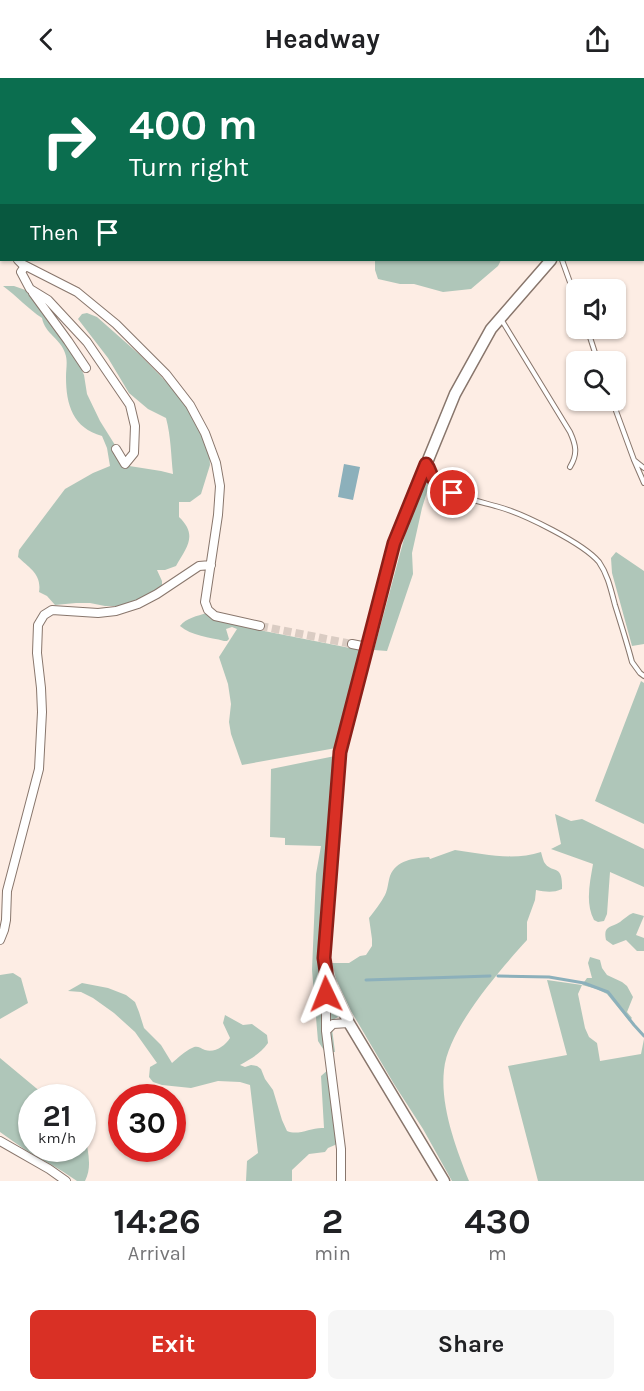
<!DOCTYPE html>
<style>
body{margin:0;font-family:Karla,sans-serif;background:#f6f6f6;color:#202124;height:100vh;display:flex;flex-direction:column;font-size:22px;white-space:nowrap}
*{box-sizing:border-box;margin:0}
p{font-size:20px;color:#757577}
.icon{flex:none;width:33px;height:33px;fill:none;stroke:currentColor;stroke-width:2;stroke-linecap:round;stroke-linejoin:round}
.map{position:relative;height:1103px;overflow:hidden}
.side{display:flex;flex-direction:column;background:#fff;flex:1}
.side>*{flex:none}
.banner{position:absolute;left:0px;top:0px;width:645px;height:183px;box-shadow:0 2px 4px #0004;background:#0b6e4f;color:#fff;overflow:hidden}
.buttons{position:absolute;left:566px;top:201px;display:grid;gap:12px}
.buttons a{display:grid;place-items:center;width:60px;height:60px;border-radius:9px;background:#fff;box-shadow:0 2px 4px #0004;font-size:30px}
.speed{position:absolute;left:18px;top:1006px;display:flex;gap:12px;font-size:30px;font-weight:700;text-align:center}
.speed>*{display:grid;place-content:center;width:78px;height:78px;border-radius:50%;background:#fff;box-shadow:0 2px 4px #0004;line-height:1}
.speed small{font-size:15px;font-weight:400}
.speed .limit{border:9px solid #d22;background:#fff;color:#111}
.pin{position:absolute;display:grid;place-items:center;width:51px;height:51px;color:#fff;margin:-26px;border:3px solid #fff;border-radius:50%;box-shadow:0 2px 6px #0007}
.me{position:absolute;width:66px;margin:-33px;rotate:358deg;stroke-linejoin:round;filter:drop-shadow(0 0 4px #0008)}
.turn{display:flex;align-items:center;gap:21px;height:126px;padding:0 30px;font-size:27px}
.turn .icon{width:78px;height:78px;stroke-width:2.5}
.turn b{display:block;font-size:42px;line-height:51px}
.then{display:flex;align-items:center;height:57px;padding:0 30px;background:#0003;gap:12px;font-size:22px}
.eta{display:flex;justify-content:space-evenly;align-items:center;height:102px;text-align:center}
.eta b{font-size:36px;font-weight:700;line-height:42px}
.action{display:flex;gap:12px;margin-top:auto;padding:12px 30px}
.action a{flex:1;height:69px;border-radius:9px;background:#d93025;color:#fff;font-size:24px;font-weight:700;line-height:69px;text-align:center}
.action a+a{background:#f6f6f6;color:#202124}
header{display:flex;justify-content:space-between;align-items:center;height:78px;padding:0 30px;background:#fff;font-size:27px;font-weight:700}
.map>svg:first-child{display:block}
.green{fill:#afc6b9}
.water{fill:#8cb0bb}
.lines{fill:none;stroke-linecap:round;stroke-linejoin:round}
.stream{stroke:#8cb0bb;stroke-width:3}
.street-tunnel{stroke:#daccc3;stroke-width:8;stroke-dasharray:8 4;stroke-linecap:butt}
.lane-casing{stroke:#88766c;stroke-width:6}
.street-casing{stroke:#88766c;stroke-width:10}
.secondary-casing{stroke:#88766c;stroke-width:13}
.lane{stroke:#fff;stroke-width:4}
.street{stroke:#fff;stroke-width:8}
.secondary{stroke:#fff;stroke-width:10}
.route-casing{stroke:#8d1f18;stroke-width:15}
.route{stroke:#d93025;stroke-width:10}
</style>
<header><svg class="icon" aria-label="back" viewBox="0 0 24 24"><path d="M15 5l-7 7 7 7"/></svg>Headway<svg class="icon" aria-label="share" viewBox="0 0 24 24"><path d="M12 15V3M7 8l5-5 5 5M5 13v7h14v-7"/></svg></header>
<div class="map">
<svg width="644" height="1103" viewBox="0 0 644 1103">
<rect width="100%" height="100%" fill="#fdede4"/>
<path class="green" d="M375,182H501L498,188L471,211L443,214L414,206H400L378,201L375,192Z
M3,208H14L31,214L78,284L84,297L87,316L100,343L115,367L123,387L161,393L173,396C171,377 171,359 166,340L148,331L129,315L108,280L78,241L82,236L87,235L97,239L140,277L184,322L209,370L210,387L201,416L190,424H179V439C198,457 187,469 176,488L165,492H157L162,503V510L143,524L119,528H105L90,525H76L55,527L47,518L39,514C42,496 29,490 18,479L19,472L65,411L93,395L110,388L107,370L102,358C73,350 66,327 66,299C66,290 68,283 65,275C61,261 45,256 42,240C28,231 17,218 3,208Z
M427,396L430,404L422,430L412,475L413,496L387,573L374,572L408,446Z
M616,474L644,493V566L632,568L612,495L611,480Z
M207,535L215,540L239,548L360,572L336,670L242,687L231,656L229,644L231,626L228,606L219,579L237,551L232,549L226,551L229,561L227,563H224C210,559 191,558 180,548C186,540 197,538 207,535Z
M641,603L644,605V746L595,723Z
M335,678L323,900L343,936L331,943L335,974H325L318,963L312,892L316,796L321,768L285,767V760L270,759L271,691Z
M555,736L571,743L582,741L644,771V809L610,794L607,836L604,843L598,844L594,842C585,825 590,804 593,786L551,771L561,766Z
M455,772C482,776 514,783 541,774C542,778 543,781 544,784C552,797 563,784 562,811C553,815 546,814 536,812L535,822L527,844V862C499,893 448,951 444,992C440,1028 456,1070 469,1103H452L423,1051L394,1006L351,933L336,901L332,885H349L360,878L366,877L372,868V861L369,840C375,832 381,825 385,817C388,811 388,804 390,798C396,782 414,780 429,779L430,781Z
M633,835L644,838L636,857L644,860V873H637L626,862L613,867L606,862C603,848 610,850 620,844C624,841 628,837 633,835Z
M590,879L600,882L602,890L607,897L622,904L627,908L633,919L627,934L632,940L629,943L607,916L597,911L582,907L578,916L585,950L589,959L597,965L600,983L641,976L644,961V1103H538L508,988L567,977L547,902L582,907L587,900H592L588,885Z
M13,895L21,900L28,925L0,941V897Z
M82,905L108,910L126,917L135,924L139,934L144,950L161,967L172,985C178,980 185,973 192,970C197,967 200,970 205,972C215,975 225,968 230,960L223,945L225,937L243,947L252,946L267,957L268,965C260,976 252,980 240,987L245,989L251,987L257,988L261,991L265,1001L273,1012L282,1042L287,1053C299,1058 311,1049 324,1050L321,998L329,991L339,1064L335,1067L328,1070L325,1074L309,1076L292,1092V1103H246L247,1083L258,1075L250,1007L240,1004L218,1003L191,1010L162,1007L153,1004L149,999L150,989L157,985L135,954L114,935L93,920L81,914L68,913Z
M0,980L48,1020H32V1071H82L83,1053L85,1055C87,1071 93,1088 85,1103H77L62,1093L24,1071L0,1054Z"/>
<path class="water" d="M344,386L360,389L353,422L338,419Z"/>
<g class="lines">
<path class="stream" d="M498,898L549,899L584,905L608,914L634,947L644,958
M366,902L490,898"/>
<path class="street-tunnel" d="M260,548L352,566"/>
<defs>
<path id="lane" d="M626,0L627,2
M644,19V20
M562,182L576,221
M501,241L570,354C576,367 578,376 570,389
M587,250L598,284
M612,322L634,382L644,405
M634,382L644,390
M428,388C434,395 431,399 440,406C457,420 479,423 499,429C524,436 583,465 599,484C608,497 611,512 615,527C621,546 627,565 632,584L640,595L644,598"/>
<path id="street" d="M57,2L61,0
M0,26H2
M0,51L2,50
M0,160L2,162
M18,182L22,186L77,214L116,246L166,296L190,327L205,355L216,385L220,408L218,437L205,524L208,532L215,538L260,548
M25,188L21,194L30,211L48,222L87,264L130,327L135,348L134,375L125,386L116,371
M33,215L68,263L86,290
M352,566L367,569
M0,862L4,852L6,842L7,813L39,691L42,634L41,610L37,575L38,547L44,537L52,532L98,535L116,533L138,526L157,516L199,488L211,487
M326,897V953
M0,1063L49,1091L66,1103
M341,1103V1071L326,953L333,946L349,945"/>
<path id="secondary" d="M444,1103L349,945L332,910L326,893L324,880L325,867L340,674L394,465L455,316L491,251L551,182"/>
</defs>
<use href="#lane" class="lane-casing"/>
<use href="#street" class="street-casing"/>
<use href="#secondary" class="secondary-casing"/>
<use href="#lane" class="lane"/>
<use href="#street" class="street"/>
<use href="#secondary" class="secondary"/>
</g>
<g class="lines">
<defs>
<path id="route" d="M326,916V893L324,880L340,674L394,465L426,386C430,391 430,394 432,399C436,406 446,411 453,415"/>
</defs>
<use href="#route" class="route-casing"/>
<use href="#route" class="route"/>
</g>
</svg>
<div class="buttons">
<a><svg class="icon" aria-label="sound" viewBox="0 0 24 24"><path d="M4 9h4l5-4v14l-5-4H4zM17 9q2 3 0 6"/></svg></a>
<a><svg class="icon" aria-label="search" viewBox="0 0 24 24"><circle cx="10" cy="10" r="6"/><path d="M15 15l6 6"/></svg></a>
</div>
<div class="speed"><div>21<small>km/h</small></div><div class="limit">30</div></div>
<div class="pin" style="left:453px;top:415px;background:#d93025"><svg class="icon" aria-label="arrive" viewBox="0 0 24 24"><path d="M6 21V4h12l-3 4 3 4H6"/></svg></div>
<svg class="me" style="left:326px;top:916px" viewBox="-20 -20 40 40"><path d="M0-17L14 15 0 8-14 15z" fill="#d93025" stroke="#fff" stroke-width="4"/></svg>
<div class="banner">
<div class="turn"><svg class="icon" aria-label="right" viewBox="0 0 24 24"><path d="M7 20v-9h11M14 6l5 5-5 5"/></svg><div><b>400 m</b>Turn right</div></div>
<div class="then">Then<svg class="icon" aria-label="arrive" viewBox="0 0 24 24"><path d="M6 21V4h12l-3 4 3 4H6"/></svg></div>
</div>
</div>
<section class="side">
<div class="eta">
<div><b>14:26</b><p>Arrival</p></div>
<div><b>2</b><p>min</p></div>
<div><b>430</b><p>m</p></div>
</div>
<div class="action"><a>Exit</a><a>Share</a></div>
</section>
